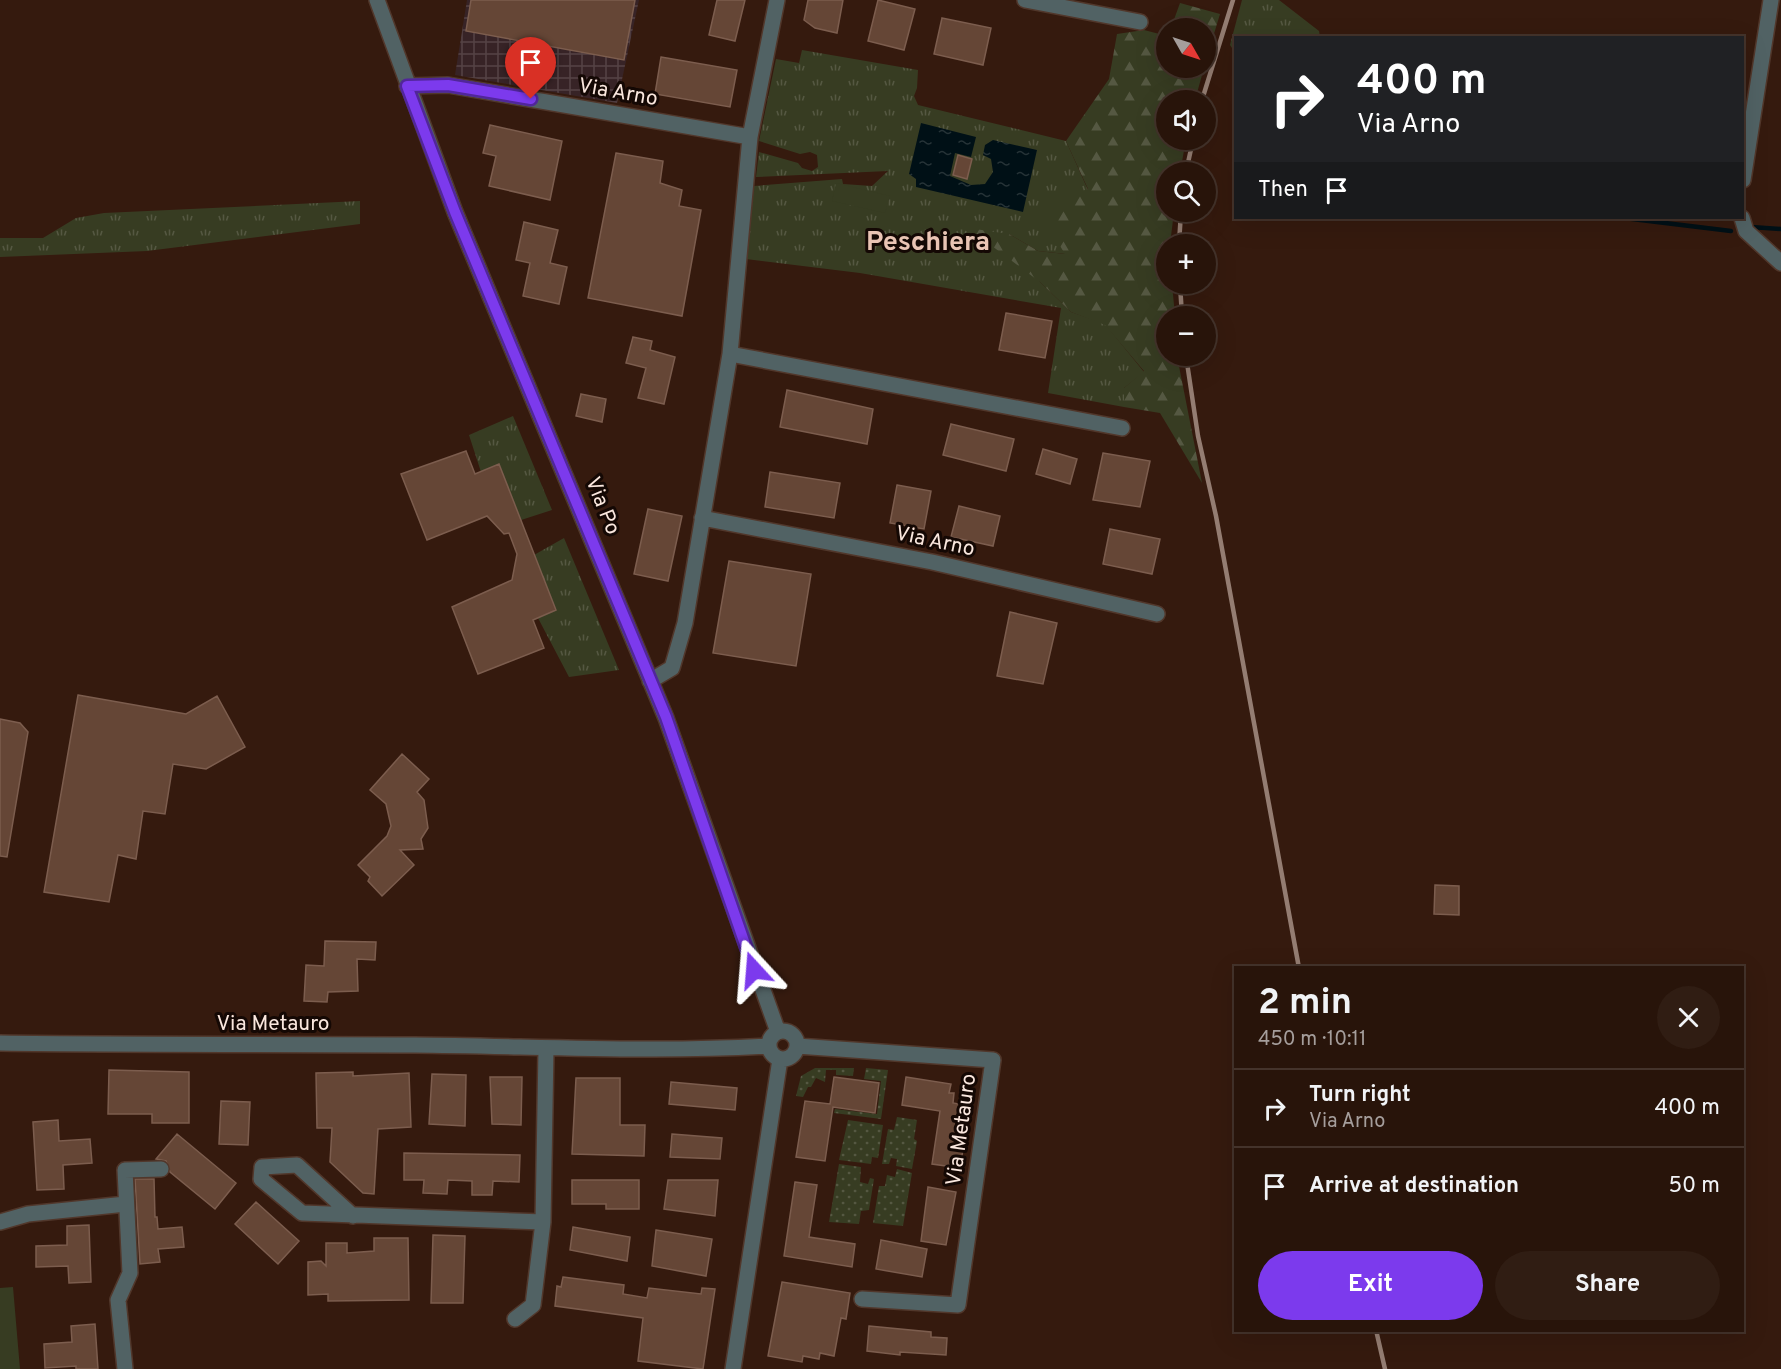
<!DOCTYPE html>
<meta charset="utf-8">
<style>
body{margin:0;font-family:Overpass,sans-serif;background:#301d13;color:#f1f3f6;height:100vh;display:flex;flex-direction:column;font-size:22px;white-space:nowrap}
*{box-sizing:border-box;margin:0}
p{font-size:20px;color:#a59e9c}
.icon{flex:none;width:33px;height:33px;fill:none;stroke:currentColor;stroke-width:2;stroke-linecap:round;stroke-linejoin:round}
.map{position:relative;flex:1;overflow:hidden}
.drawer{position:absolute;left:1234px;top:966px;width:510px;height:366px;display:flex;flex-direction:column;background:#28140a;border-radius:0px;box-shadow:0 6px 24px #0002,0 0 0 2px #44332b}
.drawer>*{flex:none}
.guide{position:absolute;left:1234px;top:36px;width:510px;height:183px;border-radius:0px;box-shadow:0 6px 24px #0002,0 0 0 2px #44332b;background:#202124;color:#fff;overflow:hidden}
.needle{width:39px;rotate:129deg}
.buttons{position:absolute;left:1156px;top:18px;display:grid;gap:12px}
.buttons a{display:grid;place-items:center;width:60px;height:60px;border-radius:50%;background:#28140a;box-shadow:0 6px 24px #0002,0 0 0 2px #44332b;font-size:30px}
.pin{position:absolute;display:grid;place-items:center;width:51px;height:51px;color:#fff;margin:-62px -26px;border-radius:50% 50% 50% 0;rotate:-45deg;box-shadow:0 0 6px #0007}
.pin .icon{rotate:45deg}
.me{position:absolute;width:66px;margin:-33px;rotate:341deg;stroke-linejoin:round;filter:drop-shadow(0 0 4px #0008)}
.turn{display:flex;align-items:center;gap:21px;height:126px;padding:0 24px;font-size:27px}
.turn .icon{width:78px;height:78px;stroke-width:2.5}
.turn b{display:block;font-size:42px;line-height:51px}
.then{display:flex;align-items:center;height:57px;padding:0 24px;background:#0003;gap:12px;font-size:22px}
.round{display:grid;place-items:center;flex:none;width:63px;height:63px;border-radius:32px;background:#301d13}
.headline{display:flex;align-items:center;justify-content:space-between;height:102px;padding:0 24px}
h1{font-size:36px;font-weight:700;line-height:45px}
.cta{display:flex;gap:12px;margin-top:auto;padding:12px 24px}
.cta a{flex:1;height:69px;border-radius:36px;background:#7c3aed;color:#fff;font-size:24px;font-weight:700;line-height:69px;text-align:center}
.cta a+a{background:#301d13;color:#f1f3f6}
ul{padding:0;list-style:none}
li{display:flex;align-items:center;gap:18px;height:78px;padding:0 24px;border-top:2px solid #44332b}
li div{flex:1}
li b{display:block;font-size:22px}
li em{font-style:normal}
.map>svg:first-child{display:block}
.industrial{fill:url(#industrial-grid)}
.grass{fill:url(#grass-tufts)}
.forest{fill:url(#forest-firs)}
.park{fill:url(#park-dots)}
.pitch{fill:#373c22}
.water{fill:url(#water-ripples)}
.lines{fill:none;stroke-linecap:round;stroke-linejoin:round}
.stream{stroke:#001016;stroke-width:4.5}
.building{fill:#654636;stroke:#7c5d4e;stroke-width:1.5}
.street-casing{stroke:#51372b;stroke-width:18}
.street{stroke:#516264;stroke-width:15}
.rail{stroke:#947d72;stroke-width:4.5}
.route-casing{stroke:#51269a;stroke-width:15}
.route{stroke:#7c3aed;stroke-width:10}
.labels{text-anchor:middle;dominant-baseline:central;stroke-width:6;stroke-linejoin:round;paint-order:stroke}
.street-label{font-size:21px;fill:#fae7de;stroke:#140804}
.district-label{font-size:27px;font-weight:bold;fill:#e9c4b4;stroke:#140804}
</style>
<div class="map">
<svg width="1781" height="1369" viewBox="0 0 1781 1369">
<defs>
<pattern id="industrial-grid" width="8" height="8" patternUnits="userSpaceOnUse" patternTransform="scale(1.5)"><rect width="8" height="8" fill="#372326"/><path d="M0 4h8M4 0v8" fill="none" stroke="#554345"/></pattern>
<pattern id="grass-tufts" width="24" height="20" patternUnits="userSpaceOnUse" patternTransform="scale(1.5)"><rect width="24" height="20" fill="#373c22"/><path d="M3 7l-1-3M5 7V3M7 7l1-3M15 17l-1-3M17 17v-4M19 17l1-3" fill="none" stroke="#555842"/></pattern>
<pattern id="forest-firs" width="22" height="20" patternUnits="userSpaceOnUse" patternTransform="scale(1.5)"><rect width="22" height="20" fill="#373c22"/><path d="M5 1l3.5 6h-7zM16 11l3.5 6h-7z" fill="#555842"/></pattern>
<pattern id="park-dots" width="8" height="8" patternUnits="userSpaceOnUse" patternTransform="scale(1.5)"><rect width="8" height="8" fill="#373c22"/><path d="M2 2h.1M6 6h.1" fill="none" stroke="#555842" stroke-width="1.8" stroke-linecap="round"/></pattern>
<pattern id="water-ripples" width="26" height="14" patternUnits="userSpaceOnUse" patternTransform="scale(1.5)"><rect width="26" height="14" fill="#001016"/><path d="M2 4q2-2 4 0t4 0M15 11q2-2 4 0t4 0" fill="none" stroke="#263337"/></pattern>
</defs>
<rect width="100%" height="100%" fill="#351a0e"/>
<path class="industrial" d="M467,0H639L617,103L455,75Z"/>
<path class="grass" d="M1242,0H1279L1319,31L1320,37L1236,38V54L1230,45Z
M802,50L918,70L917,88L914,96L918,105L1066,141L1088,190L1066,254L1038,251L1009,234L1040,282L1071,312L1105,324L1144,372L1124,388V407L1048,393L1061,308L860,273L746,259L754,186L842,179L843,184L872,186L888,171L756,177L759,152L798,163L802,168L812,171L818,167L817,155L810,152L800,154L759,141L776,59L799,63Z
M360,201V224L147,251L0,257V238H43L76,218L104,213Z
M513,416L552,510L521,520L499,465L481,472L469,435Z
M564,538L619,670L569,677L538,618L556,610L534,555Z"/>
<path class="forest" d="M1180,3L1220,14L1206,60V28H1171Z
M1144,30L1167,36V68H1204L1195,100H1167V140H1186L1180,172H1167V212H1174L1170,244H1167V284H1172L1175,316H1167V356H1177L1202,483L1160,413L1124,407V388L1144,371L1105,325L1071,312L1040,282L968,228L1009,234L1038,251L1065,254L1043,218L1059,199L1088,189L1066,141L1109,79L1117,34Z"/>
<path class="park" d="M815,1068H854L853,1076L836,1075V1070H826L825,1082L816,1078L811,1087H808L803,1097L796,1096L801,1076Z
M866,1068L888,1070L881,1119L834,1113L835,1109L877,1114L881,1081L864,1079Z
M897,1117L917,1120L914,1139L917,1141L912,1169L896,1166L897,1159L891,1158L889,1164H882L888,1129L894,1130Z
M848,1120L883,1125L878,1158L872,1157L871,1164L839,1160Z
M839,1164L861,1167L860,1182L868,1184L870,1178L874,1179L869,1210L861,1211L859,1224L829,1222Z
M897,1169L912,1173L903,1226L873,1223L879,1186H885L887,1175L895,1177Z"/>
<path class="pitch" d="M836,183L890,196L885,213L832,201Z
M13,1287L20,1369H0V1288Z"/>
<path class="water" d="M921,123L976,137L971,157L955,153L950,176L971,185L985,184L993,172L991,159L983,155L985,145L993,140L1037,150L1023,212L916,187V179L909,174Z"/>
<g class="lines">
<path class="stream" d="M1624,218L1731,231
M1751,227L1781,229"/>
</g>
<path class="building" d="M471,0H635L624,60L466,31Z
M717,0H745L735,41L709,35Z
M808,0H843L837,33L815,28L804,20Z
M878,0L915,9L904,50L868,41Z
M942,18L991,28L983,65L934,54Z
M661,57L737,70L730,107L655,94Z
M490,125L562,141L550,200L489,186L496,156L483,153Z
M616,153L663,161L660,183L682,190L679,206L701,210L682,316L588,298Z
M958,155L972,159L967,179L953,175Z
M524,222L558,230L550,263L567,267L559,304L523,296L530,263L516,260Z
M1006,313L1052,321L1045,358L999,350Z
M633,337L652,341L650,350L675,357L664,404L638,398L646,368L626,363Z
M787,390L873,409L867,444L780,427Z
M581,394L606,399L602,422L576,416Z
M951,424L1014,439L1006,471L943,455Z
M1043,449L1077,459L1070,484L1036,474Z
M466,451L475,474L499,464L556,610L533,620L544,648L478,674L452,607L512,580L517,554L509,533L504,534L487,516L427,540L401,474Z
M1103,453L1150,461L1140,507L1093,500Z
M770,472L840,483L834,518L765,507Z
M897,485L931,491L924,529L890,523Z
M959,506L1000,516L993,546L951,537Z
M648,509L682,516L668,581L634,574Z
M1110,529L1160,539L1152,574L1103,564Z
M729,561L811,574L796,666L713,653Z
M1010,612L1057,623L1043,684L997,676Z
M78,695L186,714L217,696L245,747L206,769L173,764L165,814L143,811L136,859L118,855L109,902L44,892Z
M0,719L20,723L28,732L7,857L0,856Z
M402,754L429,779L417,792L424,800L428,828L421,839L423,849L400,850L414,865L382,896L368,881L370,877L358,865L387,836L391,826L386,804L370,790Z
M1435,885L1459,886V915L1434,914Z
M325,941L376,942L375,960L357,959L358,991L328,992L327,1002L304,1001L306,965L324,966Z
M109,1070L189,1072V1123H152V1114H108Z
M353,1072V1076L409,1073L411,1127L378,1129L374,1194L363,1193L330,1162L332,1128H317L316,1073Z
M432,1074L466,1075L465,1126L429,1124Z
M490,1077H522L521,1125L492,1124Z
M834,1077L879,1083L875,1113L833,1107L825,1161L796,1157L805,1101L830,1104Z
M906,1077L951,1084L949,1093H954L953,1103L959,1104L958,1110L969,1112L960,1168L932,1164L940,1111L902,1105Z
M576,1078H620V1125H645L644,1156L572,1154Z
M671,1082L737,1088L735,1110L669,1104Z
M221,1101L250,1102L248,1145L219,1144Z
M58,1120L59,1141L90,1139L92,1163L63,1165L64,1189L37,1190L33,1122Z
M177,1134L236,1183L215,1209L170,1172L166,1161L156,1159Z
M672,1134L722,1138L720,1159L670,1157Z
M404,1153L520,1155L519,1182L493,1181L492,1195H472V1181L448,1180L447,1194L423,1193L424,1180H404Z
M135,1179H154L155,1217H157L158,1229L182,1227L184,1247L158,1249L160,1262L140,1264Z
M572,1180H639V1209H606V1204H572Z
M668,1180H718L715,1216L664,1209Z
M795,1182L817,1185L809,1237L855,1244L852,1267L784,1256Z
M928,1187L956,1192L946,1245L921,1241Z
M256,1202L299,1241L278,1264L235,1224Z
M89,1225L91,1282L69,1283L68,1266L36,1267V1246L67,1245V1226Z
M573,1227L630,1237L627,1261L570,1250Z
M656,1230L712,1239L706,1276L652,1266Z
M433,1235L465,1236L463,1303H431Z
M374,1238H408L409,1300L328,1301V1294L308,1295V1262L321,1261L326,1266V1243H347V1253L374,1251Z
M881,1240L927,1249L922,1277L876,1269Z
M563,1277L624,1285L623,1294L647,1298L649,1288L701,1294L702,1288L715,1289L703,1369L638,1361L643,1318L555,1306L557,1286L561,1287Z
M782,1282L850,1293L846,1319L841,1318L834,1356L820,1353L819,1359L803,1356L802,1362L768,1356Z
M95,1324L98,1369H76V1366L45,1368L44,1344L72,1342L71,1326Z
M869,1326L931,1332V1337L947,1338L946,1355L900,1352V1355L867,1351Z"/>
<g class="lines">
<defs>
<path id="street" d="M377,0L455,212L666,718L778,1032
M1025,0L1140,22
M407,86L448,85L750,137
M1743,180L1771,0
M1742,218L1746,231L1781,263
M730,354L1122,428
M702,518L932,562L1157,614
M650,681L672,668L685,623L730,354L750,137L777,0
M769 1045a14 14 0 1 1 28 0a14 14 0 1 1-28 0Z
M0,1043C138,1045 276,1044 414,1045C532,1046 650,1053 769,1046
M797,1046L993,1060L958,1305L862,1299
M353,1216L297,1165L262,1167L261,1179L302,1213L543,1222
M0,1222L28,1214L126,1204
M515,1319L533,1305L543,1222L546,1049
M125,1369L118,1300L130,1273L125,1170L161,1169
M733,1369L780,1059"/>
</defs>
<use href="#street" class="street-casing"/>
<use href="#street" class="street"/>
<path class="rail" d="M1202,100L1233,0
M1186,172L1193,140
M1179,244L1181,212
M1180,284L1182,316
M1186,356L1198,436L1216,516L1299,968
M1376,1330L1385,1369"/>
</g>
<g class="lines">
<defs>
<path id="route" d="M531,99L448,85L407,86L455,212L666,717L754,970"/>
</defs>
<use href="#route" class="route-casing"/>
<use href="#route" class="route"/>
</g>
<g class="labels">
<g class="street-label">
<text transform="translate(618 93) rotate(10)">Via Arno</text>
<text transform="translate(602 506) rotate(68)">Via Po</text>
<text transform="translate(935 542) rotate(12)">Via Arno</text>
<text x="273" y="1024">Via Metauro</text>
<text transform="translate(962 1130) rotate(-82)">Via Metauro</text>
</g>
<g class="district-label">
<text x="928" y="243">Peschiera</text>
</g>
</g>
</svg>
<div class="buttons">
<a><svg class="needle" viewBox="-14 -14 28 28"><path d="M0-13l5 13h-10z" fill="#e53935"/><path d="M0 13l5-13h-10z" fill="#a59e9c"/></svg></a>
<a><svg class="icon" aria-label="sound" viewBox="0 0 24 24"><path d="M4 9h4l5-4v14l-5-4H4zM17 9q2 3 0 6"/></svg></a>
<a><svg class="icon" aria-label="search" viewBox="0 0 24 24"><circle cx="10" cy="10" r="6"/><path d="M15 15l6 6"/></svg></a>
<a>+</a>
<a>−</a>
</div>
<div class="pin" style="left:531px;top:99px;background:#d93025"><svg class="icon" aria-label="arrive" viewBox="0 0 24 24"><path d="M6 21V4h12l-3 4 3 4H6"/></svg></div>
<svg class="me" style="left:754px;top:970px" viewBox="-20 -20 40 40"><path d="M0-17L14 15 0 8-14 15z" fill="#7c3aed" stroke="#fff" stroke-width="4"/></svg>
<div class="guide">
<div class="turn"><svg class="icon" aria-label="right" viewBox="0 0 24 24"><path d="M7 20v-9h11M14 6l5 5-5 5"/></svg><div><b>400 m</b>Via Arno</div></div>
<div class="then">Then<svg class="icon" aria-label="arrive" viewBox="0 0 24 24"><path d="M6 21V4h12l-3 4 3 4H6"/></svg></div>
</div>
<section class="drawer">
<div class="headline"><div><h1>2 min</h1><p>450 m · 10:11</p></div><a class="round"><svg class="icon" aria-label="close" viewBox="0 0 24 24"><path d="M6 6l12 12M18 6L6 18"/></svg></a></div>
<ul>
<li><svg class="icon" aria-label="right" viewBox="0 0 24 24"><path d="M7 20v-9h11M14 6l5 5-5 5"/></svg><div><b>Turn right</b><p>Via Arno</p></div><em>400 m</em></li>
<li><svg class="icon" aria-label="arrive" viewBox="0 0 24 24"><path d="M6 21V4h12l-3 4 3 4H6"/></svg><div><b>Arrive at destination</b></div><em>50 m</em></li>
</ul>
<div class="cta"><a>Exit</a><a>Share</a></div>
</section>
</div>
